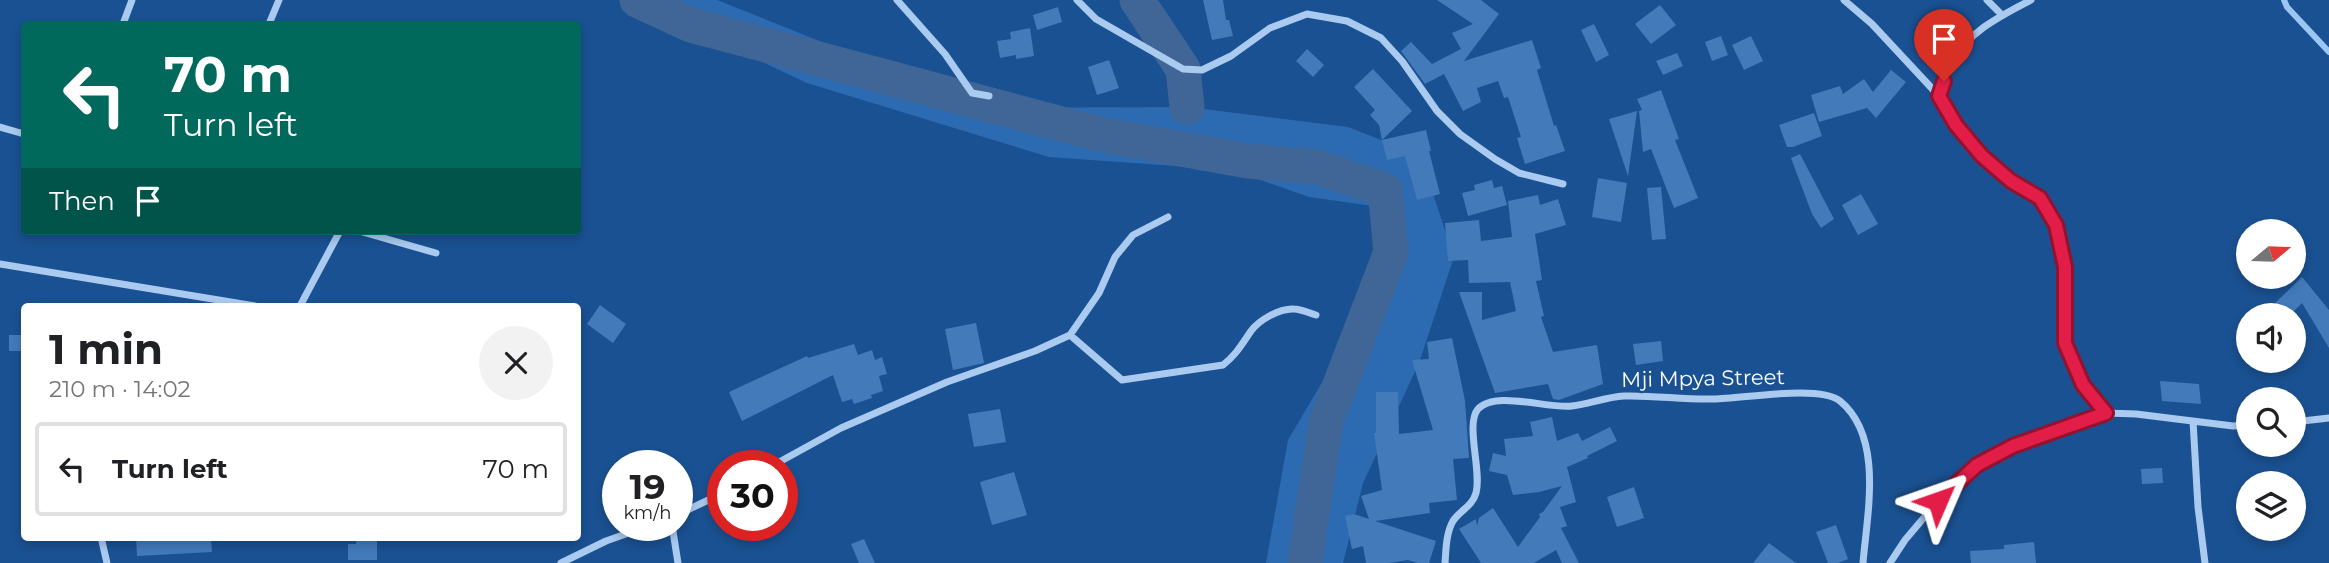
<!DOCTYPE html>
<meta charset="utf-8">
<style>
body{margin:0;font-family:Montserrat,sans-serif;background:#f2f2f2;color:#202124;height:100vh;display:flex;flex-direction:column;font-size:26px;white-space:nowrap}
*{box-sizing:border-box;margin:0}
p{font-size:23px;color:#757577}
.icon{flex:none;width:38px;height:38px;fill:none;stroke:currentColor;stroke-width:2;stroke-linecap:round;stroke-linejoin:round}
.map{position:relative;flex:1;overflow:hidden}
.sheet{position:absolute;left:21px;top:303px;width:560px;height:238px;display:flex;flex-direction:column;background:#fff;border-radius:7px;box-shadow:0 4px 10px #0003}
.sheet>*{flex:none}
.hud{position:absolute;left:21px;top:21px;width:560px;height:214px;border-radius:7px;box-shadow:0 4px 10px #0003;background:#00695c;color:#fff;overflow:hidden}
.needle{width:46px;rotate:71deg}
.tools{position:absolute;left:2236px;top:219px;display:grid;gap:14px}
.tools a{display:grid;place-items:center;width:70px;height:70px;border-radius:50%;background:#fff;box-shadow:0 4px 10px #0003;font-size:35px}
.speed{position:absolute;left:602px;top:450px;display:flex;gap:14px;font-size:35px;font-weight:700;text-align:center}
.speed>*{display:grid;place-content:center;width:91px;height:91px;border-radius:50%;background:#fff;box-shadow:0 4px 10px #0003;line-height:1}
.speed small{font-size:18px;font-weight:400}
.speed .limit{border:10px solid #d22;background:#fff;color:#111}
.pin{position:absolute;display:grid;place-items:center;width:60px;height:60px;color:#fff;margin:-72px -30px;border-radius:50% 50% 50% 0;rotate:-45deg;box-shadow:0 0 7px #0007}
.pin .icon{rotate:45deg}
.me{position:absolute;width:77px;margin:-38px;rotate:47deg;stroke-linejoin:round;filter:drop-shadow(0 0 5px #0008)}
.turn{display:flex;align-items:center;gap:24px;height:147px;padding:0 28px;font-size:32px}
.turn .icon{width:91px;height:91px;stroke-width:2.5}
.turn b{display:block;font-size:49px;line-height:60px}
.then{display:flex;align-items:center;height:66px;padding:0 28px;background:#0003;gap:14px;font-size:26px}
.round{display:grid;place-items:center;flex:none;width:74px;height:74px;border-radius:37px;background:#f2f2f2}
.overview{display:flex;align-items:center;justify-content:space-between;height:119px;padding:0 28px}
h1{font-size:42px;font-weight:700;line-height:52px}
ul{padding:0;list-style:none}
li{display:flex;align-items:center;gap:21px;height:94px;margin:0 14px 10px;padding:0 14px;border:4px solid #e0e0e0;border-radius:7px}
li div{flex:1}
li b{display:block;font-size:26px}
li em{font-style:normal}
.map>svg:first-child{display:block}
.green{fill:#2c6bb1}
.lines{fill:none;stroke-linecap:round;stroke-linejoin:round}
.stream{stroke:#9cc6f2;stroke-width:6}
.river{stroke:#3f6696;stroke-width:35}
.building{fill:#427aba}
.street{stroke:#aacaef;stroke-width:7}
.route-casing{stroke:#92132f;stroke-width:18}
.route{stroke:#e11d48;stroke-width:12}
.labels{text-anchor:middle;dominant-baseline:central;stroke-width:5;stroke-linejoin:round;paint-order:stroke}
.street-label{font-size:21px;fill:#fff;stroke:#1a5192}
</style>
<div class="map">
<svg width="2329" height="563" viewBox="0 0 2329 563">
<rect width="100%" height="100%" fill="#1a5192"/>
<path class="green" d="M632,0H717L986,108L1187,107L1348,127L1420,155L1454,257L1419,363L1363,483L1343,563H1266L1288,440L1360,318L1383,271L1394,209L1309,197L1232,170L1049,157L807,83Z"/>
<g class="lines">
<path class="stream" d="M2284,0L2287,7L2329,52"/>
<path class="river" d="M637,0L691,25L1103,135L1248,161L1317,167L1385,190L1391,252L1326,421L1305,563
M1137,0L1183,69L1187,107"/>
</g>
<path class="building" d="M1203,0H1223L1226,20H1229L1233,36L1212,40Z
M1437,0H1481L1499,14L1464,61L1532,40L1541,68L1537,70L1554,126L1556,125L1565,151L1525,164L1517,138L1521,137L1508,97L1504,98L1498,81L1477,88L1481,102L1463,111L1444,74L1425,84L1401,51L1411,42L1432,64L1461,49L1452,33L1473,24Z
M1660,5L1676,25L1651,44L1635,24Z
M1058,7L1062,22L1037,30L1033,15Z
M1594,24L1609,55L1596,62L1581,30Z
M1030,28L1034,56L1016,59V55L1000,58L997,41L1011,39L1010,32Z
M1721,36L1728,55L1712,61L1705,42Z
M1751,36L1763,61L1744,70L1732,45Z
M1307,49L1324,65L1313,77L1296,61Z
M1677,53L1683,66L1663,75L1656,61Z
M1109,60L1119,88L1097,95L1088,67Z
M1373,69L1412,111L1382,140L1379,125L1370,115L1375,110L1354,87Z
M1891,70L1906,82L1876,118L1867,108L1819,122L1811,95L1840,86L1843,94L1864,79L1873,92Z
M1661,90L1679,139L1675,140L1698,198L1674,208L1651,149L1643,152L1639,111L1642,110L1637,99Z
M1637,111L1628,176L1609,119Z
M1814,113L1822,136L1793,147H1787L1779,125Z
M1426,130L1431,151H1429L1440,194L1417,200L1405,156L1387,160L1382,140Z
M1800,154L1834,219L1821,228L1812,214L1791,158Z
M1598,178L1627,183L1621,222L1592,217Z
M1492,180L1494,188L1502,186L1507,205L1468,216L1462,193L1475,190L1474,185Z
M1661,187L1666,239L1652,240L1647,188Z
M1861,194L1878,224L1858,235L1842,205Z
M1538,195L1540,205L1558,199L1566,225L1535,234L1542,280L1536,281L1544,316L1541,317L1553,352L1597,345L1603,384L1559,400L1553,399L1548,384L1495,393L1459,292H1482V320L1516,311L1510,282L1469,283L1468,260L1448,261L1445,223L1479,220L1481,241L1512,237L1508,201Z
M2302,277L2329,310V348L2302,303L2290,315H2280L2272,306Z
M600,305L626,324L613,343L587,324Z
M976,323L984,363L953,370L945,329Z
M9,335H24V351H9Z
M1452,338L1465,401L1469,458L1453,459L1457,500L1429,503L1430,513L1375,521L1436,541L1429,563H1418L1408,560L1389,563H1366L1363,546L1352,549L1345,516L1354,514L1369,519L1361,496L1382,490L1374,433H1376V392H1398L1399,434L1433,430L1412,360L1429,359L1427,342Z
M1661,341L1663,361L1636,365L1633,344Z
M854,344L858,355L872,350L875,360L882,357L887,374L879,376L883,391L871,395L872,398L854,404L852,399L842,402L833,375L742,421L729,392L807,356L808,358Z
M2160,381L2199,384L2201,404L2162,401Z
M1000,409L1006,442L974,447L968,414Z
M1552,417L1557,441L1578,433L1582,441L1610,427L1617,441L1587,456L1588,458L1567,467L1576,502L1560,507L1567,526L1561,528L1579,563H1562L1556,550L1534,563H1481L1459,529L1476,519L1477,526L1479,518L1493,508L1518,547L1540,517L1539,514L1543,512L1562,486L1539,492L1513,495L1507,475L1489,471L1493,453L1506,456L1504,439L1533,436L1530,422Z
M2162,468L2163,483L2142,484L2141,469Z
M1014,472L1027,515L992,525L980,482Z
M1634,487L1644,518L1617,527L1607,497Z
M1836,525L1848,559L1838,563H1828L1816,532Z
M136,537H211L212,552L137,556Z
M357,537H377V560H348V544H356Z
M864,539L875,563H859L851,544Z
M2034,542L2036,563H1971L1970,551L2004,549V545Z
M1769,543L1796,563H1753Z"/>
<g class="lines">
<path class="street" d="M897,0L945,54L972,93L989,96
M1077,0L1096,19L1183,69L1202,70L1231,56L1270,28L1307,14L1347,21L1381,38L1402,61L1437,111L1460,134L1495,159L1519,173L1563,184
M1844,0L1872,24L1939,96
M1987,0L2002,15
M2031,0C2000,16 1966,33 1950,65C1945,74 1943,86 1939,96L1957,126L1982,157L2011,181L2040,198L2056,225L2065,266V343L2083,385L2106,413L2136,414L2233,426L2249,425
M123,24L132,0
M269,24L279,0
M0,127L24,134
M359,231L436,253
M0,264L255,306
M300,306L340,231
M1070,335L1122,380L1223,365C1236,355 1242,344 1251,331C1259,320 1280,308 1294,309C1301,309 1309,313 1316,315
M2193,421L2198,507L2205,563
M2294,422L2329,418
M772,466L841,428L947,382L1035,351L1070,335L1099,293L1115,257L1133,235L1168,217
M677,515L723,493
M672,525L678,563
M101,537L107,563
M561,563L606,541L651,525
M1445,563C1446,550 1446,533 1453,521C1460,510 1472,507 1476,493C1482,471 1465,424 1478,409C1495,390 1548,409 1572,406C1589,404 1606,397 1624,396C1654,395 1684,400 1714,399C1742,399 1819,384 1840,401C1884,437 1867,514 1863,563
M1890,563L1905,540L1938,501L1977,465L2013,446L2106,413"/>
</g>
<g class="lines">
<defs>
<path id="route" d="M1938,501L1977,465L2013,446L2106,413L2083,385L2065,343V267L2056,225L2040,198L2011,181L1982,156L1956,125L1939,96L1944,81"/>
</defs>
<use href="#route" class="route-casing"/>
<use href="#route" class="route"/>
</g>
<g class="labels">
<g class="street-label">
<text transform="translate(1703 378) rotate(-1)">Mji Mpya Street</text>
</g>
</g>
</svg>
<div class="tools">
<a><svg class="needle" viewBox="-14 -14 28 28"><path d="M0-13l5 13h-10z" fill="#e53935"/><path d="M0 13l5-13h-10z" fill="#757577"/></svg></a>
<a><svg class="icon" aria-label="sound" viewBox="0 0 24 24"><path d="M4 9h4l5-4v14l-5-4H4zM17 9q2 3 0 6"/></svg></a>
<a><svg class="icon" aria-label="search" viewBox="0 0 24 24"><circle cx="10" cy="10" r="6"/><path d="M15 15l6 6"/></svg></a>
<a><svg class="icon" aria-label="layers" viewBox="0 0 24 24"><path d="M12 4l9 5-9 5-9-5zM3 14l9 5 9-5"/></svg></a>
</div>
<div class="speed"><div>19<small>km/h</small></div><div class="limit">30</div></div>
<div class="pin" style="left:1944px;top:81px;background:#d93025"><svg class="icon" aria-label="arrive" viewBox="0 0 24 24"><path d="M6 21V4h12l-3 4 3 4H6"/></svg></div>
<svg class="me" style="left:1938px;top:501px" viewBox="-20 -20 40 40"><path d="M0-17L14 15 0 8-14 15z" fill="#e11d48" stroke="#fff" stroke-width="4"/></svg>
<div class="hud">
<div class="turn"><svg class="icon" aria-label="left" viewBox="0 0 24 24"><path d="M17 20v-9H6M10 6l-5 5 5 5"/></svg><div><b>70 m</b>Turn left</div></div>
<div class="then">Then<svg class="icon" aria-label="arrive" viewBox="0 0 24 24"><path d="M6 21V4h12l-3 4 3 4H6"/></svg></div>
</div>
<section class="sheet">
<div class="overview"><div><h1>1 min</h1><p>210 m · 14:02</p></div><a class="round"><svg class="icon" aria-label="close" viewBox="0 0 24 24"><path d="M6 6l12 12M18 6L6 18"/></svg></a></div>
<ul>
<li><svg class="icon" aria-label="left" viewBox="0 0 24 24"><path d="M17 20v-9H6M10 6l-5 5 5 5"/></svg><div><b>Turn left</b></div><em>70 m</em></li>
</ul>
</section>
</div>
